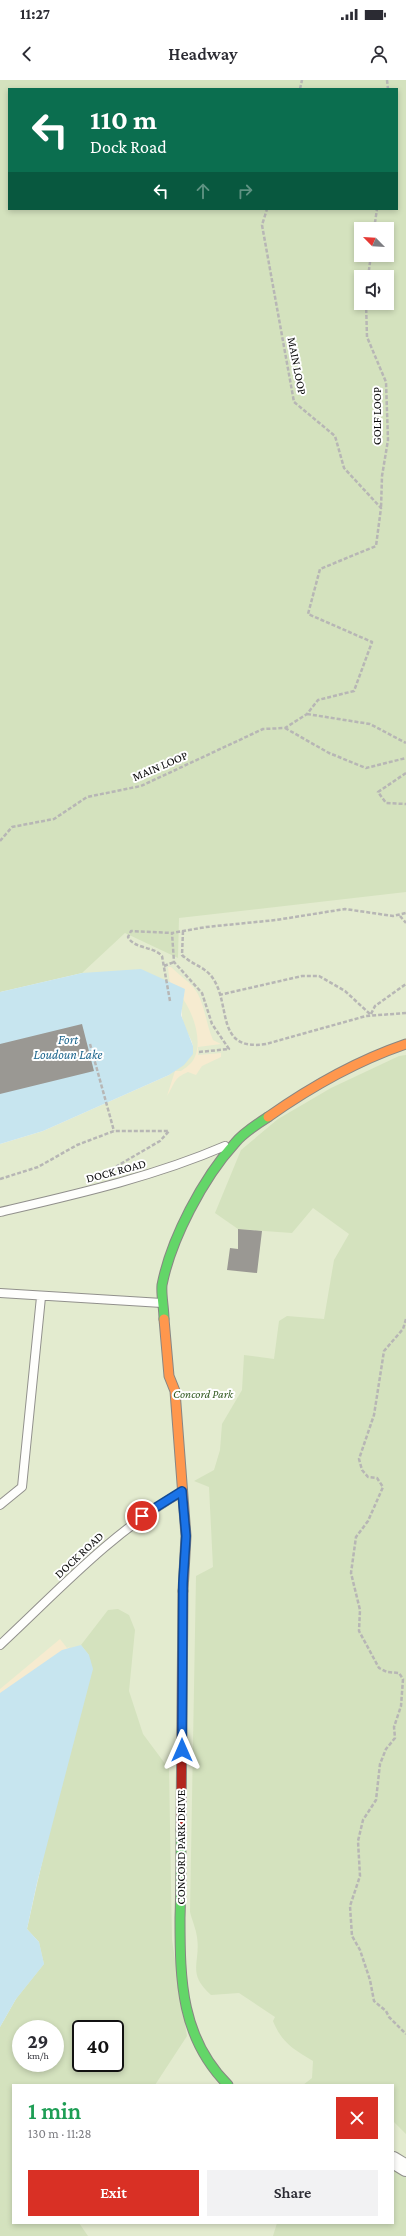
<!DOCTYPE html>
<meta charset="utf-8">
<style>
body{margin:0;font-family:"Crimson Pro",serif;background:#f2f2f3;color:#2b2b33;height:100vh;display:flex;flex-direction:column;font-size:15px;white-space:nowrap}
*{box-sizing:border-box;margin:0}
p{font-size:13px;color:#7c7c81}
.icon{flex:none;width:22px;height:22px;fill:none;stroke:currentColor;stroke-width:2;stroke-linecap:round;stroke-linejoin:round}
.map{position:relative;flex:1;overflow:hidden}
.side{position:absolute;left:12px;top:2004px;width:382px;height:140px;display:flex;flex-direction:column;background:#fff;border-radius:0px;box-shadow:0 2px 6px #0003}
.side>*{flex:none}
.banner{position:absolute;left:8px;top:8px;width:390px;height:122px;border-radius:0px;box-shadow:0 2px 6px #0003;background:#0b6e4f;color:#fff;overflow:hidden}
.needle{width:26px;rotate:294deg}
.buttons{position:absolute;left:354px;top:142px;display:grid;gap:8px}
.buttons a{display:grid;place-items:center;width:40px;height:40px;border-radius:0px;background:#fff;box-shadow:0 2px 6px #0003;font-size:20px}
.speed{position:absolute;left:12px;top:1940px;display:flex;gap:8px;font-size:20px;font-weight:700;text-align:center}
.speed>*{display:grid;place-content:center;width:52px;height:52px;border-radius:50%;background:#fff;box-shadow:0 2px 6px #0003;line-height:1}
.speed small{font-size:10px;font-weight:400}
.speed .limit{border:2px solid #111;border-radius:6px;background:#fff;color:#111}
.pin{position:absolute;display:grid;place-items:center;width:34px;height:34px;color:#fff;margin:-17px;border:2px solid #fff;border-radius:50%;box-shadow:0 1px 4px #0007}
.me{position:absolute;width:44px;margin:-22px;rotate:0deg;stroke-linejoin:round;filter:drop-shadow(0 0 3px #0008)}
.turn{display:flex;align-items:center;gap:14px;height:84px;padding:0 16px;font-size:18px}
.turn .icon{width:52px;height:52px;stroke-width:2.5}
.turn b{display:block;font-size:28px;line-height:34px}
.lanes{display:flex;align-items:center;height:38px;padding:0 16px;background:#0003;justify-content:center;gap:20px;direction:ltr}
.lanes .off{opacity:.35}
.round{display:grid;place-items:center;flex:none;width:42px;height:42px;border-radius:0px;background:#f2f2f3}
.head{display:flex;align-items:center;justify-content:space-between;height:68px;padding:0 16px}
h1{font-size:24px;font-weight:600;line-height:30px;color:#1e9e55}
.action{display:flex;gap:8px;margin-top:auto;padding:8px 16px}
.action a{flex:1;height:46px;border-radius:0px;background:#d93025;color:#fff;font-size:16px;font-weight:600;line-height:46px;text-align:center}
.action a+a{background:#f2f2f3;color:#2b2b33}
.status{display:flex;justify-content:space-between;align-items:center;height:28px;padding:0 20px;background:#fff;direction:ltr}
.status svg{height:11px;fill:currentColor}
header{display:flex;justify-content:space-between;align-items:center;height:52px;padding:0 16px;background:#fff;font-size:18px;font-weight:600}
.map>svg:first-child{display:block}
.green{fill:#e3ebcf;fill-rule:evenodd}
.forest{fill:#d4e2be;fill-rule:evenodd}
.sand{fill:#f6ebd0}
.water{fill:#c7e5ef}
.building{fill:#9a9893}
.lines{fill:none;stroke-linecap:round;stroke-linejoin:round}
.lane-casing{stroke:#91908c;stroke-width:10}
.street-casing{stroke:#91908c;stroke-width:18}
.fast-casing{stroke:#888683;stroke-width:11}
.slow-casing{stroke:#888683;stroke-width:11}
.jam-casing{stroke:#888683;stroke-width:11}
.path{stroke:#b7b6b5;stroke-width:2.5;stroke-dasharray:4 2;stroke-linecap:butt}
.lane{stroke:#fefefc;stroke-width:8}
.street{stroke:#fefefc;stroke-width:16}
.fast{stroke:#63d668;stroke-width:9}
.slow{stroke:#ff974d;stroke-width:9}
.jam{stroke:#b3261e;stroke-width:9}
.route-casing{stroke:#114b97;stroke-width:10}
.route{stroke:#1a73e8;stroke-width:7}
.labels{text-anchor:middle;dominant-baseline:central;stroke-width:4;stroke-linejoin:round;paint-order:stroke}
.street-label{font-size:12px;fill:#0a0a0a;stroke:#fff}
.park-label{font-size:12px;font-style:italic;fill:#325a21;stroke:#fff}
.water-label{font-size:13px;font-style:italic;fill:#20688f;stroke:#fff}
</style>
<div class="status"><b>11:27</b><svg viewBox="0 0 49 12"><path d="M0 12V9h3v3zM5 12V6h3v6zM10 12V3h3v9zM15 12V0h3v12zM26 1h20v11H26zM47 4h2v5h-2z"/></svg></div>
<header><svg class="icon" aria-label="back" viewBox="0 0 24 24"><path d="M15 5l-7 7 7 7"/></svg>Headway<svg class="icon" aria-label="person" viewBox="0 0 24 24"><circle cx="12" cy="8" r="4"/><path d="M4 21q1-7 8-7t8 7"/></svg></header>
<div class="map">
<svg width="406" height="2156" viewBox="0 0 406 2156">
<rect width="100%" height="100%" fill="#f8f5ed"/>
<path class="green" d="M0,0H406V2156H0V1947L16,1919L39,1862L27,1849L37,1803L93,1589L0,1622V1064L43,1051L169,995C217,962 177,962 182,925L82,893L0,912ZM9,9H397V129H9ZM361,149H387V175H361ZM361,197H387V223H361ZM21,1949H55V1983H21ZM81,1949H115V1983H81ZM13,2005H393V2143H13Z"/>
<path class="forest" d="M0,0H406V812L179,838L178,878L125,853L82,893L0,912ZM9,9H397V129H9ZM361,149H387V175H361ZM361,197H387V223H361Z
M406,975V2054L393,2041V2005H303L312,1998L313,1981C293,1969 282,1963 273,1941L275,1937L239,1913L211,1915C186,1893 201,1883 197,1857C196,1849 192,1840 190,1832L196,1496L213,1487L209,1407L194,1401L214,1390L220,1370L222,1344L242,1310L244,1275L274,1279L279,1241L287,1236L324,1239L334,1180L349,1154L313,1128L292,1153L238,1149L215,1133L241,1070L278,1039L331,1008L399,976Z
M118,1529L129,1535L135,1550L129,1611L143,1654L169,1689L172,1860L187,1956L155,2005H13V2143H79L88,2156H0V1947L16,1919L44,1884L39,1862L27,1849L89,1575L81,1565L108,1530ZM21,1949H55V1983H21ZM81,1949H115V1983H81Z
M393,2086L406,2095V2156H273L277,2143H393Z"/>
<path class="sand" d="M168,887H171C178,894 187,900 194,908C205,922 206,945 213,960L221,964L198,967V975L221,973V977L202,986L196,995L188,992C173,998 175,1004 167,1016L175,991H181C184,989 188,986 191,983C208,963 189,918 170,905Z
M60,1559L67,1568L71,1566L0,1622V1609Z"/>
<path class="water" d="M141,889L185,909L181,935L193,966V974L184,985L169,995L43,1051L0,1064V912L82,893Z
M81,1565L89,1575L93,1589L37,1803L27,1849L39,1862L44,1884L16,1919L0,1947V1613L62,1570Z"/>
<path class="building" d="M82,944L94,991L0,1014V964Z
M238,1149L262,1151L257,1193L227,1190L230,1168L238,1169Z"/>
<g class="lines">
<defs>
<path id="lane" d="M0,1132C77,1114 153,1097 225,1066
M0,1213L162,1223
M0,1425L22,1407L41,1217
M0,1565C57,1512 112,1452 180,1413"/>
<path id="street" d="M393,2080L406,2088"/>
<path id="fast" d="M164,1239C164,1228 161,1215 162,1205C171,1159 203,1098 235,1063C243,1053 257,1044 268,1037
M181,1750C181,1779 181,1809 180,1838C180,1901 181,1958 228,2005"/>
<path id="slow" d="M268,1037C312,1006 356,981 406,964
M164,1239L169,1296L175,1311L186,1456L183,1511"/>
<path id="jam" d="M181,1750L183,1511"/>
</defs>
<use href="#lane" class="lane-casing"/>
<use href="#street" class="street-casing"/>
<use href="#fast" class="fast-casing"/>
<use href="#slow" class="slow-casing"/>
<use href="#jam" class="jam-casing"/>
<path class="path" d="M387,0L388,9
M300,9L302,0
M374,149L377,129
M368,197L371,175
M366,223L367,257L386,302L388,360L382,396L381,428
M307,634L370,644L406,663
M285,648L329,673L366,688L406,678
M406,693L378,712L386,723L406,724
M0,761L12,747L54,739L87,717L141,706L263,649L285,648L307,634L318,620L354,611L372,562L308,534L320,489L376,466L381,428L344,388L335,356L294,322L262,145L267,129
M400,836L406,843
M183,851L182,875C191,884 205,887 212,897C232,924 214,972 266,964L366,936L406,933
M164,886L174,882
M219,915L302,896H319L345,911L371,935
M170,921L162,876C153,866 134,869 128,857L131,851L172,853
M371,934L375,926L406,904
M90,964L114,1051
M199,972L229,969L212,944L202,913L174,882L172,853L206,847L276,840L345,829L393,836L406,833
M0,1099L38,1087L77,1065L114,1051H169L160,1061L117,1086L118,1090
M406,1239L403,1249L384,1271L374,1335L359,1379L362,1390L368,1397L377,1398L383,1407L368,1441L356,1457L351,1493L360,1530L359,1551L379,1588L387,1592L399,1593L403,1599L401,1626L394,1647L395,1658L386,1669L380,1684L376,1720L363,1740L358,1761L360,1796L350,1826L352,1856L360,1870L370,1900L374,1921L386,1931L389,1937L406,1954"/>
<use href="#lane" class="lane"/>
<use href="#street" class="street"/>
<use href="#fast" class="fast"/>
<use href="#slow" class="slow"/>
<use href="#jam" class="jam"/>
</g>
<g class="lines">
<defs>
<path id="route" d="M142,1436L182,1411L186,1456L183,1503L182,1670"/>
</defs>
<use href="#route" class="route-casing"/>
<use href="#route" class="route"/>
</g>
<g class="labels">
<g class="street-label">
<text transform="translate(297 286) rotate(79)">MAIN LOOP</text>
<text transform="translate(377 336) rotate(-90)">GOLF LOOP</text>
<text transform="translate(160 686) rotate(-23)">MAIN LOOP</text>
<text transform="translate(116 1091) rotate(-15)">DOCK ROAD</text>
<text transform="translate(79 1475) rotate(-43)">DOCK ROAD</text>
<text transform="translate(181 1767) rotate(-90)">CONCORD PARK DRIVE</text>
</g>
<g class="park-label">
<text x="203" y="1314">Concord Park</text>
</g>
<g class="water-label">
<text x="68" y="959">Fort<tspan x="68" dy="15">Loudoun Lake</tspan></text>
</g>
</g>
</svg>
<div class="buttons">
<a><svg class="needle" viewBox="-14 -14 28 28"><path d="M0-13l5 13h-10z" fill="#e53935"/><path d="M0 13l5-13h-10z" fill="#7c7c81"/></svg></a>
<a><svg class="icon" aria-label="sound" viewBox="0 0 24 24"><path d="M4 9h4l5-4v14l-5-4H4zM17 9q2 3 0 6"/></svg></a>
</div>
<div class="speed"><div>29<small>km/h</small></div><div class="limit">40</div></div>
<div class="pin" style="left:142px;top:1436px;background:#d93025"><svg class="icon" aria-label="arrive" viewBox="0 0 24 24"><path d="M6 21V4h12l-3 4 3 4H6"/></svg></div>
<svg class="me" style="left:182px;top:1670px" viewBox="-20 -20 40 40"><path d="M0-17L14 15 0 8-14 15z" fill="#1a73e8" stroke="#fff" stroke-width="4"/></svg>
<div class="banner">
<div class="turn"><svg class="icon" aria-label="left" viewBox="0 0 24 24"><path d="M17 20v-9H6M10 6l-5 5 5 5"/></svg><div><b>110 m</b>Dock Road</div></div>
<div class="lanes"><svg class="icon" aria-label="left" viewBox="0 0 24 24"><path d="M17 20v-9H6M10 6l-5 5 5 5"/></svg><svg class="icon off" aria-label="ahead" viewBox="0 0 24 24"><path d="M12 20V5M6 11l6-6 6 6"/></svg><svg class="icon off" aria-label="right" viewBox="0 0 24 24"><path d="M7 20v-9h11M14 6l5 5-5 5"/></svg></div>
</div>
<section class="side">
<div class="head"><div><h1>1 min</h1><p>130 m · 11:28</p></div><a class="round" style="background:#d93025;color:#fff"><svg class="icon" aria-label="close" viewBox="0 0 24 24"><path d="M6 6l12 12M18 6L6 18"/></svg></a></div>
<div class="action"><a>Exit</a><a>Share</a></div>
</section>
</div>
